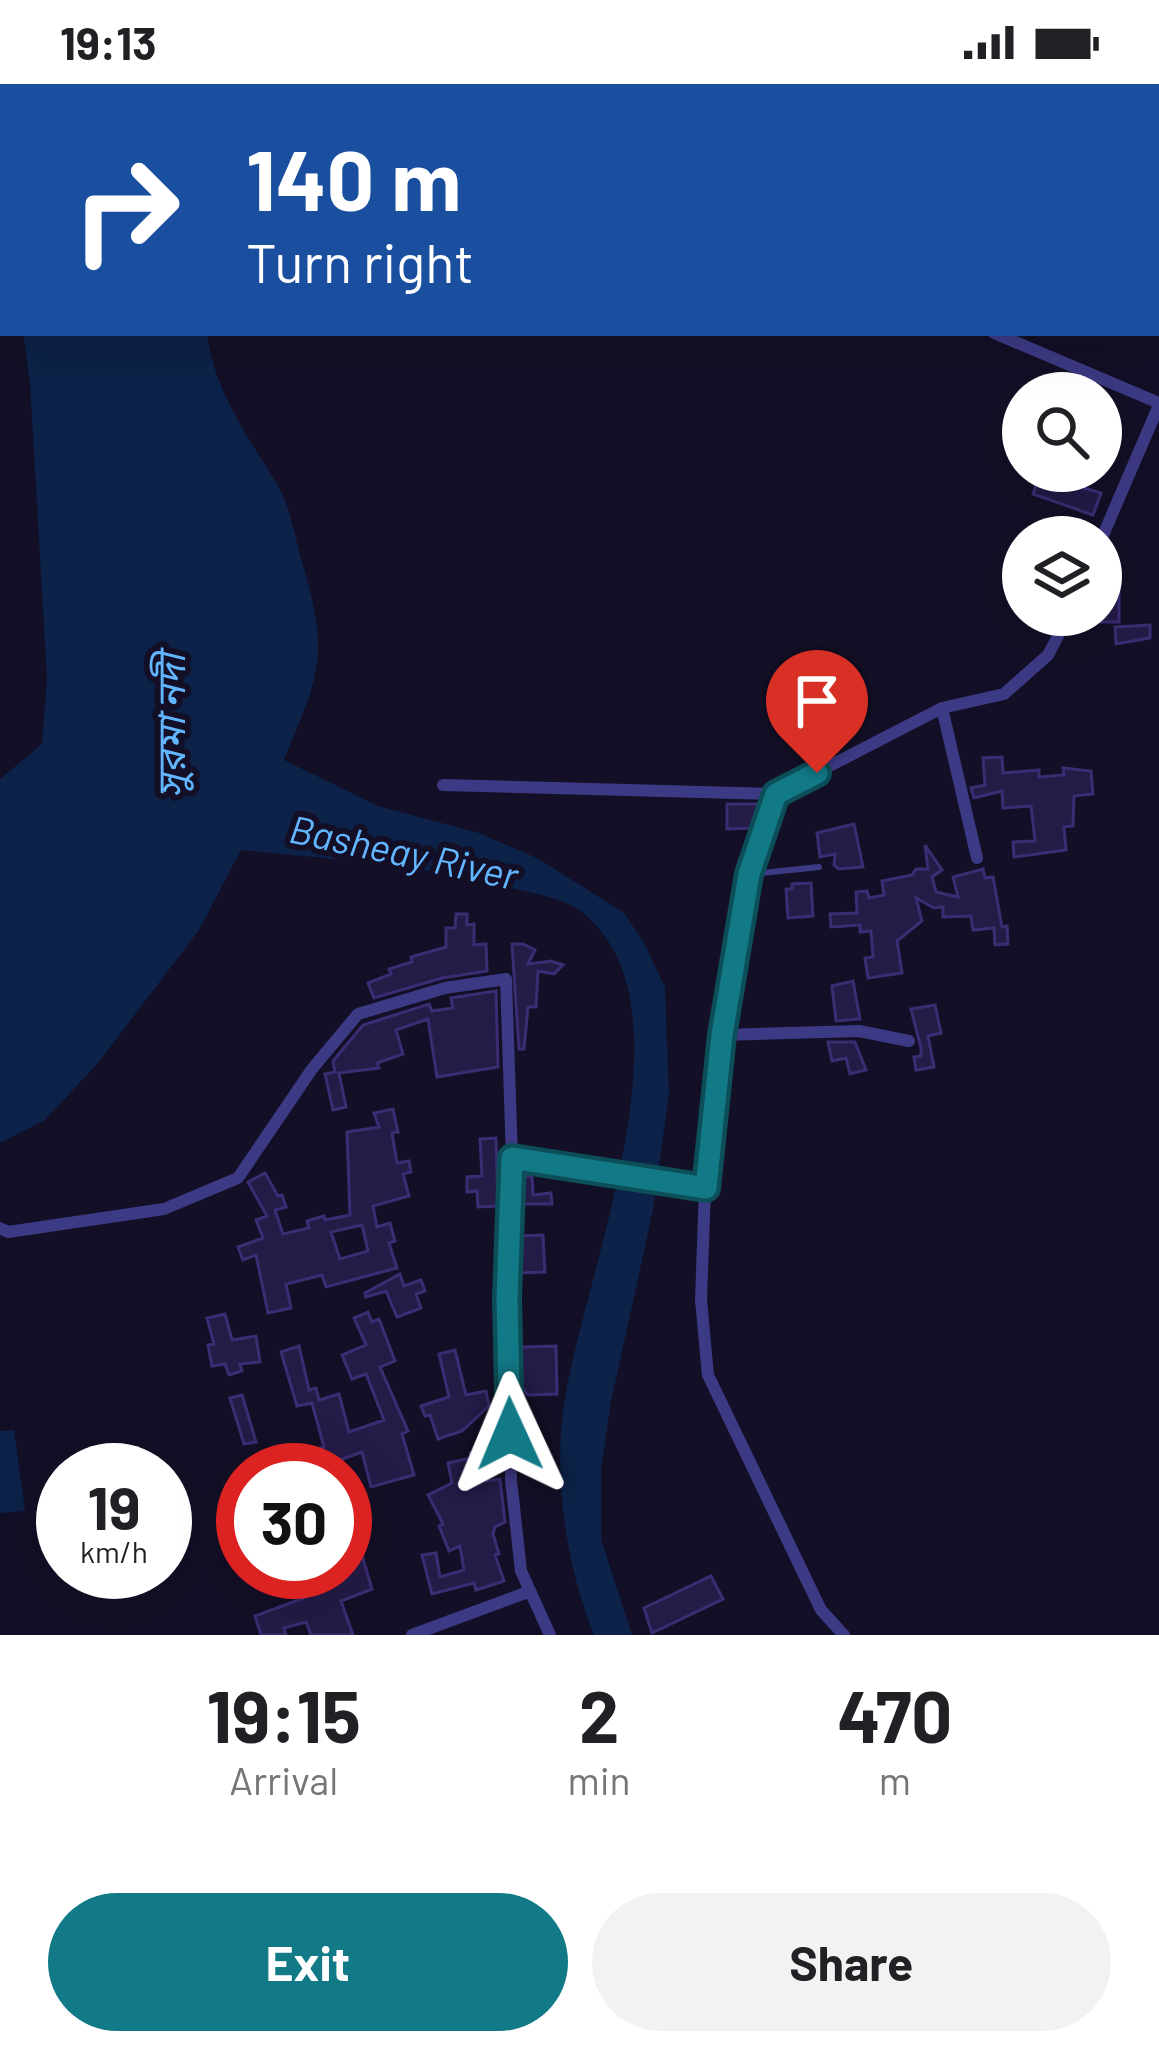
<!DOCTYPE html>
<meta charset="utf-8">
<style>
body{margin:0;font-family:Barlow,"Noto Sans Bengali",sans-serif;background:#f2f2f2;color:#202124;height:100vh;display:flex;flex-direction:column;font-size:45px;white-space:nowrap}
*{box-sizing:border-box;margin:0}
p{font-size:39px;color:#757577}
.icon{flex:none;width:66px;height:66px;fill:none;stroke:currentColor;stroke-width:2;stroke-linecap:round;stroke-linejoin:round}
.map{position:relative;height:1551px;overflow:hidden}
.panel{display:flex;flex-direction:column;background:#fff;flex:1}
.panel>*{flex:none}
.hud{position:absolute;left:0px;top:0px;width:1161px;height:252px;box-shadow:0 12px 48px #0002;background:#1a4fa0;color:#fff;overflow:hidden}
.tools{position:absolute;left:1002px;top:288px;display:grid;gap:24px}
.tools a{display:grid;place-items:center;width:120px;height:120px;border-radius:50%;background:#fff;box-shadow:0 12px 48px #0002;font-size:60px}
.speed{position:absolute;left:36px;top:1359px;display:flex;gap:24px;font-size:60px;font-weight:700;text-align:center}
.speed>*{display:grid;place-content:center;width:156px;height:156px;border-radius:50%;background:#fff;box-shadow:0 12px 48px #0002;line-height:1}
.speed small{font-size:30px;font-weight:400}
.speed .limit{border:18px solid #d22;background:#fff;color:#111}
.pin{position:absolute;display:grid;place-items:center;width:102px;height:102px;color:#fff;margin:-123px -51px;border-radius:50% 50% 50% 0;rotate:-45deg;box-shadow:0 0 12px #0007}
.pin .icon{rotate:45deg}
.me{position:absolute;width:132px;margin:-66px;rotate:359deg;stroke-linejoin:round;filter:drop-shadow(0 0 9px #0008)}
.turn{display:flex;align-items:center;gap:42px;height:252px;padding:0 48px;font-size:54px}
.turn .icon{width:156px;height:156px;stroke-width:2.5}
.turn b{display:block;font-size:84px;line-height:102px}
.eta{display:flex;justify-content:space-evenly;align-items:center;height:204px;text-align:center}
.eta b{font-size:72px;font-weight:700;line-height:84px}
.button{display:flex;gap:24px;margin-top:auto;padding:24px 48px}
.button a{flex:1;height:138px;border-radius:72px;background:#127987;color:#fff;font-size:48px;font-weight:700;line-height:138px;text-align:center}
.button a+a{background:#f2f2f2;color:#202124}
.status{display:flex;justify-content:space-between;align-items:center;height:84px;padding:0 60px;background:#fff;direction:ltr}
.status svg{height:33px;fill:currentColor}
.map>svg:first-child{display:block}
.water{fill:#0c2248}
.building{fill:#241b47;stroke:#3b2d73;stroke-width:3;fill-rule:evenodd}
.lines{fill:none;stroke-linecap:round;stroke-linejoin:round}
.service{stroke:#3d3a85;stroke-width:6}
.minor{stroke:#3d3a85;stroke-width:12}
.route-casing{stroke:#0c4f58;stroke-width:30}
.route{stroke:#127987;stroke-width:21}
.labels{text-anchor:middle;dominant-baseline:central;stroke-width:12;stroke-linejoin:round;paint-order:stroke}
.water-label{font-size:39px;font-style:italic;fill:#62b6ff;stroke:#130f26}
</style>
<div class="status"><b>19:13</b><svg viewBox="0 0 49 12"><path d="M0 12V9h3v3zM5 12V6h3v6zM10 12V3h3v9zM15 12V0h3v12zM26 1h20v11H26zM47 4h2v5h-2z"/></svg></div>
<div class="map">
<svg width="1159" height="1551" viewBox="0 0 1159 1551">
<rect width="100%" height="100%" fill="#130f26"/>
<path class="water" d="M23,249H207C214,306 248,353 277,400C289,420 294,448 300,471C329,569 323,583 284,676L378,722L479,749L539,775L624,829L643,857L665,903L669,1010L653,1126L611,1318L601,1386V1455L632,1551H594C567,1483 554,1401 563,1328C578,1201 705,919 579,826C564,815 538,810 519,806C428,781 335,776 241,766L199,846L99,978L45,1036L0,1059V695L42,660L47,594L30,300Z
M14,1346L25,1427L0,1429V1347Z"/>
<path class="building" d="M1041,387L1089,391L1084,404L1101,409L1093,431L1033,410Z
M1101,506H1119V538H1101Z
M1150,541V554L1116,560L1115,543Z
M1002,673L1003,689L1039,686V693L1064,691L1063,684L1091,687L1093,710L1074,712L1073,742L1064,743L1066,766L1014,773L1013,758L1035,757L1031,722L1003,724L1002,707L974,714L971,704L985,701L983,674Z
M727,720H761L753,744L727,745Z
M854,740L863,783L839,785L834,781L835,770L820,773L817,749Z
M925,761L942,786L932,793L936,808L958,813L953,793L983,785L985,794L993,793L1002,843L1007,842L1008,860L995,861L994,844L973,846L971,832L943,833V823L934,824L916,814L922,837L897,857L902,889L868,894L865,874L873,873L871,847L860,848V841L831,843L830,830L857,829L856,808L867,807L869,814L884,811L882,797L912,791L916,785H928Z
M811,799L813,832L788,834L786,805H792V800Z
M456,830H467V841L474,840V861L486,860L487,887L442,894L374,914L368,899L391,890L389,885L412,878L411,873L446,863V844H455Z
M512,860H523L535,866L528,880L551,877L563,881L554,890L538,887L536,923H528L524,965H519Z
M853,897L860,935L836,937L832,902Z
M496,907L498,983L437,993L428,935L396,946L403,970L377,979L379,984L339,989L346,1023L333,1026L325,990L335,988L333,977L363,941L429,920L432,927L453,924L451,914Z
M935,921L941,949L928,952L934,983L916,986L914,973L921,972V964L911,925Z
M828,958H855L866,986L850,990L846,974L832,977Z
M393,1025L398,1048L392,1049L397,1079L409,1077L411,1088L403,1090L409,1112L373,1122L377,1143L390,1139L395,1157L389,1159L397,1184L326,1203L322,1191L286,1200L291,1224L268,1229L256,1171L243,1176L238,1163L263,1154L256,1136L267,1132L248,1098L265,1089L278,1112L282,1111L286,1123L275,1126L283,1150L309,1144L307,1137L324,1132L325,1136L350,1131L347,1048L379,1043L374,1029ZM362,1141L368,1167L340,1175L331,1148Z
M496,1054L498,1122L478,1123L477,1107L467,1108V1093L482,1092L480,1055Z
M532,1092L533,1111L551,1109L552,1120H519V1093Z
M543,1151L545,1188L520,1189L519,1152Z
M400,1190L404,1202L421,1196L425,1207L416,1210L421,1224L397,1233L386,1207L366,1213L365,1209Z
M368,1228L372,1238L379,1235L395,1277L380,1283L408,1347L402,1350L414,1391L371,1403L362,1368L320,1383L313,1366L324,1363L312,1319L297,1322L281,1268L299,1262L309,1306L316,1304L319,1316L339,1310L349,1348L384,1336L366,1290L352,1295L342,1271L366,1261L354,1234Z
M225,1230L232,1256L256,1252L260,1278L240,1280L242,1287L229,1291L225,1280L212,1282L208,1261L214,1260L207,1234Z
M556,1262L557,1310L528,1311L521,1303L520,1263Z
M455,1266L466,1311L486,1307L489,1322L462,1347L438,1355L430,1331L425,1332L421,1322L449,1313L439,1270Z
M242,1311L256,1358L244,1360L230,1314Z
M480,1367L487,1397L500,1395L505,1438L495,1443L493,1450L499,1470L495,1471L504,1497L476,1506L474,1499L432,1510L422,1471L436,1469L440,1493L464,1486L460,1462L449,1467L439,1442L443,1440L428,1411L452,1399L448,1379L471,1374L470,1369Z
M359,1461L372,1505L341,1517L353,1551H311L306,1538L284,1544L286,1551H261L255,1532L304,1514L296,1488H345V1466Z
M711,1492L723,1515L652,1549L644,1524Z"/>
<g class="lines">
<path class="service" d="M753,790L819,783"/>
<path class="minor" d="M951,3V0
M994,249L1159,319
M1101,456L1159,321
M942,624L977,774
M443,701L775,710
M722,951L859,947L909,957
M0,1144L8,1148L164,1125L238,1094L312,985L358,930L445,904L506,895L512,1074
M412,1551L528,1508
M550,1551L521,1487L511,1396L508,1084L512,1074L705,1104
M844,1551L821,1526L708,1291L701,1216L705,1104L722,951L749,791L775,710L942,624L1004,610L1048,571L1069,531"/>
</g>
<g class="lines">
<defs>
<path id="route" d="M510,1350L507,1214L512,1074L706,1104L722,951L749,790L776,710L817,689"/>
</defs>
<use href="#route" class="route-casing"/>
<use href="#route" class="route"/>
</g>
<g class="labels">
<g class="water-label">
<text transform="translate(169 642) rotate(-90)">সুরমা নদী</text>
<text transform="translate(404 767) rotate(12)">Basheay River</text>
</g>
</g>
</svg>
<div class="tools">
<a><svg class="icon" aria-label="search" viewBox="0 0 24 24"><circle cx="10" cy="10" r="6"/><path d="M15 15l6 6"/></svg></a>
<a><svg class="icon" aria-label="layers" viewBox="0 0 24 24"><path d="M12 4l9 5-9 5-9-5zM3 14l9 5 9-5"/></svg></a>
</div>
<div class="speed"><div>19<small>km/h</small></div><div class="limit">30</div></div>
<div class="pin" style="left:817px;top:689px;background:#d93025"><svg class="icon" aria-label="arrive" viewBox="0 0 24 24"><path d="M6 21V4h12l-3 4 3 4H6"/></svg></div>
<svg class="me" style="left:510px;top:1350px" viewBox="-20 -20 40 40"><path d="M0-17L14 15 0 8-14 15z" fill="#127987" stroke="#fff" stroke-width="4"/></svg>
<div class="hud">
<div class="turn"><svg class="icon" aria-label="right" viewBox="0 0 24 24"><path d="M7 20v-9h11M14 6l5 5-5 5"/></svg><div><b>140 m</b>Turn right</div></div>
</div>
</div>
<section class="panel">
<div class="eta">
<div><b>19:15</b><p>Arrival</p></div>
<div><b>2</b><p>min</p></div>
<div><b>470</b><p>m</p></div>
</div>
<div class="button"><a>Exit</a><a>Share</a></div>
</section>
